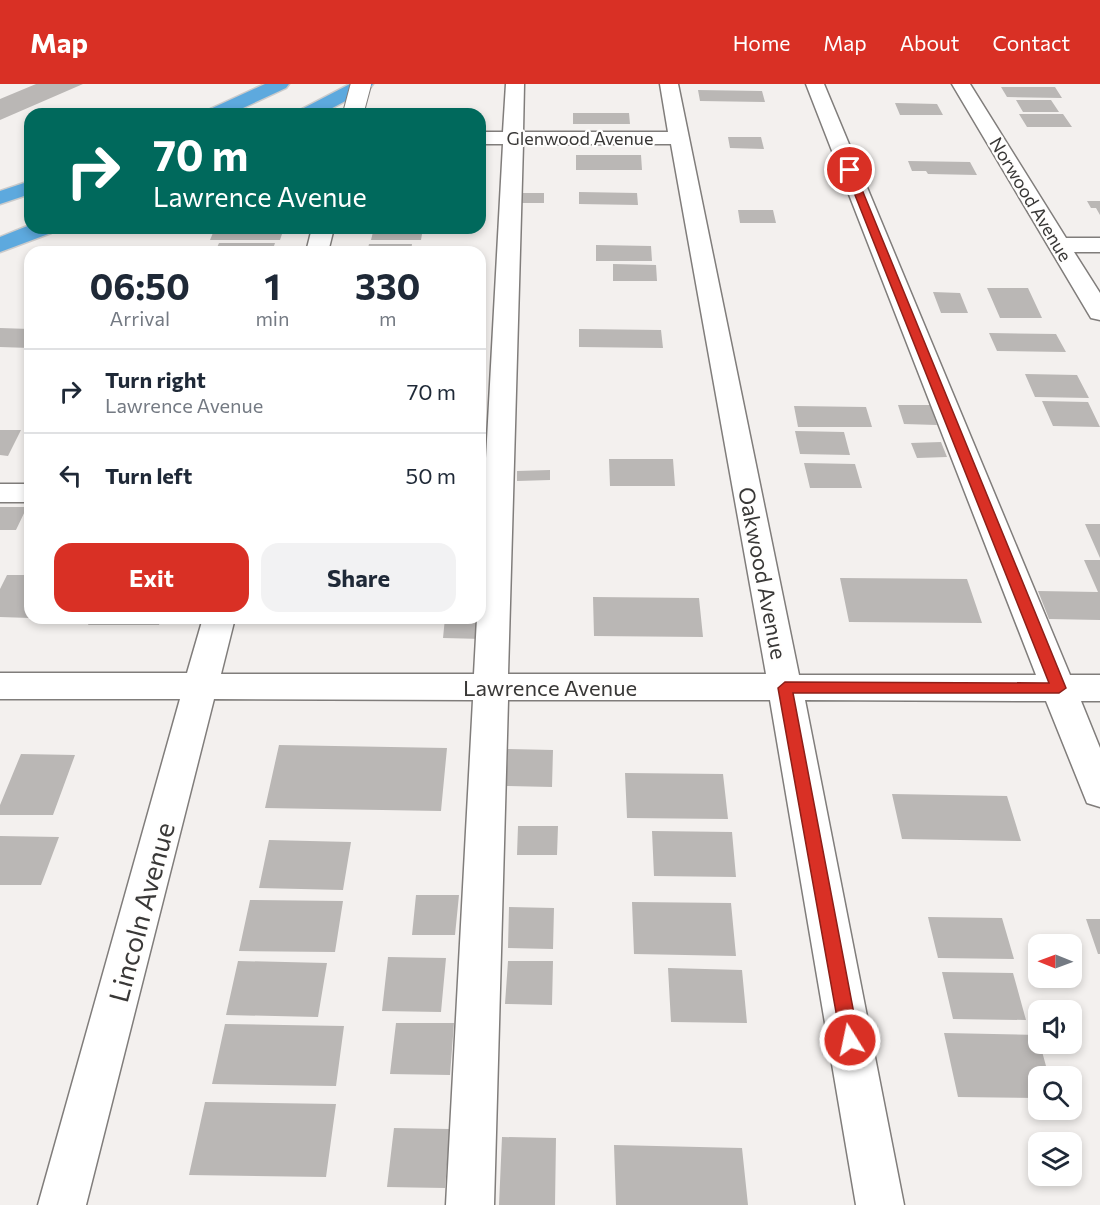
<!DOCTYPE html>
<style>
body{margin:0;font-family:Commissioner,sans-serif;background:#f2f2f3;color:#1f2937;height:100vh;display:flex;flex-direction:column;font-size:22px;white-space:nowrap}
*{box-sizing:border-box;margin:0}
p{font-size:20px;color:#747a83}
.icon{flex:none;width:33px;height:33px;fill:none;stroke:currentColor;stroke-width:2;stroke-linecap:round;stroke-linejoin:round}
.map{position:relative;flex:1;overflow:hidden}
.sheet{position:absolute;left:24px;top:162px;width:462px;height:378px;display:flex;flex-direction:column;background:#fff;border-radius:18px;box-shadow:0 3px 9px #0003}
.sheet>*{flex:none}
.guide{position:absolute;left:24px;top:24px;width:462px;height:126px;border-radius:18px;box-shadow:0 3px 9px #0003;background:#00695c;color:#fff;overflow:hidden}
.needle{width:39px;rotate:271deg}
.controls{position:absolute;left:1028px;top:850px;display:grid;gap:12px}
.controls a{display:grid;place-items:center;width:54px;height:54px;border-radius:12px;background:#fff;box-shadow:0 3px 9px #0003;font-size:30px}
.pin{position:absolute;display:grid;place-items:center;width:51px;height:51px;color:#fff;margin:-26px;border:3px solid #fff;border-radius:50%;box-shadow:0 2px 6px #0007}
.me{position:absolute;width:66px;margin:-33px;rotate:350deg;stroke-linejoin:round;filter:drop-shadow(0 0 4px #0008)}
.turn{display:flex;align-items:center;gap:21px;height:126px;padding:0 30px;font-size:27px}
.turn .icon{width:78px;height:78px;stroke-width:2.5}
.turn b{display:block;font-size:42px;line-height:51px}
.eta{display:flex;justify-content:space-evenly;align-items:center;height:102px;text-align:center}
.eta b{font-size:36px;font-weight:700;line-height:42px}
.primary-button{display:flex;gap:12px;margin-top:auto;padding:12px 30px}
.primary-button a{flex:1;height:69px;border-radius:18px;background:#d93025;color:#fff;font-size:24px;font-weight:700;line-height:69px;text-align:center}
.primary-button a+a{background:#f2f2f3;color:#1f2937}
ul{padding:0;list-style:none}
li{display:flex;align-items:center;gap:18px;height:84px;padding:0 30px;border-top:2px solid #e0e1e3}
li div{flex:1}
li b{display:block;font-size:22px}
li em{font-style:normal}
header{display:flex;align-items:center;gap:36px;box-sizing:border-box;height:84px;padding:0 30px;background:#d93025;color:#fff}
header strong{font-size:28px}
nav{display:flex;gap:33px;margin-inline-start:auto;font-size:21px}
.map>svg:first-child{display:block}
.building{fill:#bab7b5}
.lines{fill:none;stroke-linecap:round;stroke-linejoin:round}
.minor-casing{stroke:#807d7b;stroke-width:3}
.highway-casing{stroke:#cccbcb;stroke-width:3}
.minor{fill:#fff;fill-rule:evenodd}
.highway{fill:#5da9de;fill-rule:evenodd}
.minor-bridge-casing{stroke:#807d7b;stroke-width:22;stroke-linecap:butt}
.minor-bridge{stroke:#fff;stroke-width:20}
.route{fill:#d93025;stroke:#8d1f18;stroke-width:1.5}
.labels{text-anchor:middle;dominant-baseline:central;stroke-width:4.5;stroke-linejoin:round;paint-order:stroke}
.far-street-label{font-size:18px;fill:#393837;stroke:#fffefd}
.street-label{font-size:22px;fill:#393837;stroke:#fffefd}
.near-street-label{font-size:27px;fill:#393837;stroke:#fffefd}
</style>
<header>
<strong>Map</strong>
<nav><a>Home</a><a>Map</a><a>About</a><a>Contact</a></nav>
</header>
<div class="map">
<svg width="1100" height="1121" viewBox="0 0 1100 1121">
<rect width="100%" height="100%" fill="#f3f0ee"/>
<path class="building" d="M36,0H83L0,36V15Z
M1001,3H1055L1062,14L1007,13Z
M698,6L762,7L765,18L700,17Z
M1016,16H1051L1059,28H1023Z
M895,19L937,20L943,31H900Z
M573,29H629L630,40H573Z
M1019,30H1063L1072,43H1027Z
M728,53H761L764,65L730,64Z
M576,71H641L642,86H576Z
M908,77L970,78L977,91L928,90L926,87H912Z
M579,108L637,109L638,121L579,120Z
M520,109H544V119H519Z
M1087,117H1100V131L1096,124H1091Z
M738,126H773L776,139H740Z
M215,144H284L280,156H210Z
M374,144H423L421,156H371Z
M219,159H275L272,168H215Z
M369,160H412L411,168H367Z
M596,161L651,162L652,177H596Z
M613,180L656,181L657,197H613Z
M987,204H1028L1042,234H1000Z
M933,208L960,209L968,229H941Z
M0,244L30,245V264L0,263Z
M579,245L661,246L663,264L579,263Z
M989,249L1056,250L1066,268L997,267Z
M1025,290L1077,291L1089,314L1035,313Z
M1042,317L1088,318L1100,343L1053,342Z
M898,321H930L937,341L904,340Z
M794,322L866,323L872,343H798Z
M0,346H21L8,372L0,371Z
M795,347L844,348L850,371L800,370Z
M941,358L947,373L917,374L911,359Z
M609,375H673L675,402H610Z
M804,379L855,380L862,404H810Z
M550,386V396L517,397V387Z
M0,423H27L16,446H0Z
M1085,440H1100V474Z
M1084,476H1100V536L1049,535L1038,507L1098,508Z
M7,491H30V534L0,533V505Z
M840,494L967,495L982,539L849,538Z
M480,510L483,555L443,554L445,534H480Z
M593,513L699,514L703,553L594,552Z
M91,534H162L159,541H88Z
M279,661L447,664L441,727L265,724Z
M508,665L553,666L552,703L506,702Z
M21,670L75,671L53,731H0V721Z
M625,689L723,690L728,735L627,734Z
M892,710L1007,712L1021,757L902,755Z
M518,742H558L557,771H517Z
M652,747L732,748L736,793L654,792Z
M0,752L59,753L41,801H0Z
M269,756L351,758L343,806L259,804Z
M416,811H459L455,851H412Z
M250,816L343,817L335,868L239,867Z
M632,818L731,819L736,872L634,870Z
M509,823L554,824L553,865L508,864Z
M928,833L1002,834L1014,875L938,874Z
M1086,835H1100V870H1098Z
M388,873L446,874L441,928L382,927Z
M238,877L327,879L318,933L226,931Z
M508,877H553L552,921L505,920Z
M668,884L742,886L747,939L671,938Z
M942,888L1013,889L1026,936L953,935Z
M396,939H454L450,991L390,990Z
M225,940L344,942L336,1002L212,1000Z
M944,949L1038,951V960H1040L1049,993H1038V1014L958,1013Z
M205,1018L336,1020L326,1093L189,1091Z
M394,1044L450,1045L445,1104L387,1103Z
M502,1053L556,1054L555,1121H499Z
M614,1061L742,1064L748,1121H616Z"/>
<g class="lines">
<defs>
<path id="minor" d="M506,0H524L523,48H668L660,0H678L799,591H1036L806,0H824L1070,591H1100V617H1081L1100,664V723L1087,719L1046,617L805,616L904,1121H856L770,616H508L494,1121H446L473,616L214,615L86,1121H38L180,615H0V589H187L203,534H235L221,590H474L477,534H480V485L503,60H480V48H503ZM523,60H671L766,590H508Z
M952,0H970L1066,154H1100V168H1074L1100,209V236L1091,234L1088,229Z
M312,144H334L328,168H306Z
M0,400H30V418H0Z"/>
<path id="highway" d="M265,0H289L286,4L230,30H205L208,26Z
M350,0H373L370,4L321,30H297L300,26Z
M30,97V110L0,120V107Z
M30,141V144H54L51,149L0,168V153Z"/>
</defs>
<use href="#minor" class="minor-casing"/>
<use href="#highway" class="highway-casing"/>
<use href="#minor" class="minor"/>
<use href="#highway" class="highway"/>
<defs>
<path id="minor-bridge" d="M353,30L361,0"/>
</defs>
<use href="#minor-bridge" class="minor-bridge-casing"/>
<use href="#minor-bridge" class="minor-bridge"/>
</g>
<path class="route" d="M847,84L854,86L1066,604L1059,609H793L859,956L856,963L850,965L844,963L841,956L778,604L785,598L1049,599L845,86Z"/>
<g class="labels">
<g class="far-street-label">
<text x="580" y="54">Glenwood Avenue</text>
<text transform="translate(1031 115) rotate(59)">Norwood Avenue</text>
</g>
<g class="street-label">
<text transform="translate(763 489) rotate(79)">Oakwood Avenue</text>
<text x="550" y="603">Lawrence Avenue</text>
</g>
<g class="near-street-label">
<text transform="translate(141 828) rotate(-75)">Lincoln Avenue</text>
</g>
</g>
</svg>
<div class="controls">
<a><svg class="needle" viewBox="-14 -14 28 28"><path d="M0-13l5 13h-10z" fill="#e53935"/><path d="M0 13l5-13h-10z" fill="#747a83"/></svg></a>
<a><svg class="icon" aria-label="sound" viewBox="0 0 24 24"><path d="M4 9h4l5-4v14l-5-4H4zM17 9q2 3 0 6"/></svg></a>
<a><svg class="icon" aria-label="search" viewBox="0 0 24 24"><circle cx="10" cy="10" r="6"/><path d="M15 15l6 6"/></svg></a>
<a><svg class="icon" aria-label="layers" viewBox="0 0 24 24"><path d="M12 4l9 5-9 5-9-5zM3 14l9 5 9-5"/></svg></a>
</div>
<div class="pin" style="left:850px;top:86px;background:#d93025"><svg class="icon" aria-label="arrive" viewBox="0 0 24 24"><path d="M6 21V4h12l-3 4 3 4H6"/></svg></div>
<svg class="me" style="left:850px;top:956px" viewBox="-20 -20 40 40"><circle r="17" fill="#d93025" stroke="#fff" stroke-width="3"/><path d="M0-11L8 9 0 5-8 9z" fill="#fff"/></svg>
<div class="guide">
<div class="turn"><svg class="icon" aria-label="right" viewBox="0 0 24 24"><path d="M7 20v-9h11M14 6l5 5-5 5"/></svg><div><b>70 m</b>Lawrence Avenue</div></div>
</div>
<section class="sheet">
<div class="eta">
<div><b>06:50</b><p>Arrival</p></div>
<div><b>1</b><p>min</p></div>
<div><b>330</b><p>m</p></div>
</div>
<ul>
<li><svg class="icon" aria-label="right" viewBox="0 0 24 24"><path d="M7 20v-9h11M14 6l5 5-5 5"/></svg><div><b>Turn right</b><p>Lawrence Avenue</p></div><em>70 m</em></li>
<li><svg class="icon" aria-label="left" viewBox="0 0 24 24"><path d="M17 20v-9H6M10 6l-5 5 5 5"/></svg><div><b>Turn left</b></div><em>50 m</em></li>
</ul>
<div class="primary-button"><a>Exit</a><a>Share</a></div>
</section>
</div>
